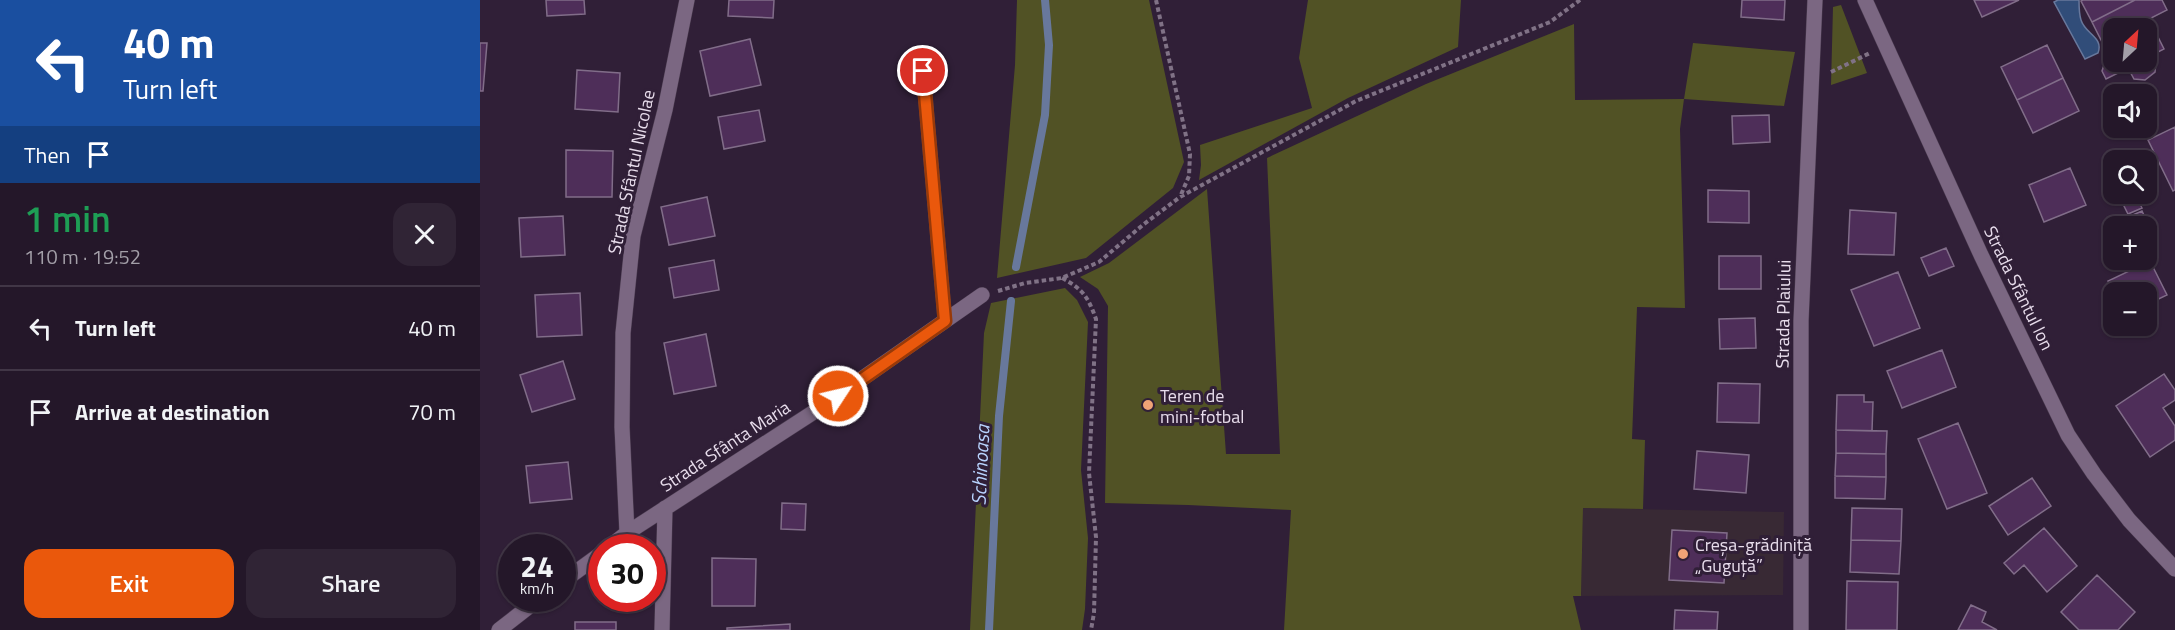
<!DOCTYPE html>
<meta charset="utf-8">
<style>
body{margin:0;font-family:"Titillium Web",sans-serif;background:#302435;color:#f1f3f6;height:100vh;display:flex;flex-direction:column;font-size:22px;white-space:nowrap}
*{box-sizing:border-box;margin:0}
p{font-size:20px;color:#a39fa8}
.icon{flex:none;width:33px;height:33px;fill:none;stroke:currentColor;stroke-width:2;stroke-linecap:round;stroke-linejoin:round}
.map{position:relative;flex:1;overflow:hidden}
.drawer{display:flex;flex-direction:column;background:#241729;width:480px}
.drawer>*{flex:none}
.guide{background:#1a4fa0;color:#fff;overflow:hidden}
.needle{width:39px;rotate:26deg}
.buttons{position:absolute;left:1623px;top:18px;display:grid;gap:12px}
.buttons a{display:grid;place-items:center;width:54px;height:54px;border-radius:12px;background:#241729;box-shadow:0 2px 4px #0004,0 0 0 2px #413646;font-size:30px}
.speed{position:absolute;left:18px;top:534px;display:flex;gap:12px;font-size:30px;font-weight:700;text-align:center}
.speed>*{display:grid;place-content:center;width:78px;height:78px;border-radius:50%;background:#241729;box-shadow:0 2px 4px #0004,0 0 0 2px #413646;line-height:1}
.speed small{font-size:15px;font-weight:400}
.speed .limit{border:9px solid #d22;background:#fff;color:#111}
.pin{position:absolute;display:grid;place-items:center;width:51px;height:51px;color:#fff;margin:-26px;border:3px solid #fff;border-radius:50%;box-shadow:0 2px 6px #0007}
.me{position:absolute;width:66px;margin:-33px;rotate:55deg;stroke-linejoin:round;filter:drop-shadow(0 0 4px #0008)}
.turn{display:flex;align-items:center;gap:21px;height:126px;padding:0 24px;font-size:27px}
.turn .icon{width:78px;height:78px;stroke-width:2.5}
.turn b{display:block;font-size:42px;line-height:51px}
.then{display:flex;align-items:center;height:57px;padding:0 24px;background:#0003;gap:12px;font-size:22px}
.round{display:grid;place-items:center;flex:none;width:63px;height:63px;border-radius:18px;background:#302435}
.headline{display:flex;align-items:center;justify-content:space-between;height:102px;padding:0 24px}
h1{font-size:36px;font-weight:600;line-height:45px;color:#1e9e55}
.button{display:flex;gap:12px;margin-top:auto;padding:12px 24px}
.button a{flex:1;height:69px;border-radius:18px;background:#ea580c;color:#fff;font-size:24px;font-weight:600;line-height:69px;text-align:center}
.button a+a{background:#302435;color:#f1f3f6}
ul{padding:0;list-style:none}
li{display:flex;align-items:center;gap:18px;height:84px;padding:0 24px;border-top:2px solid #413646}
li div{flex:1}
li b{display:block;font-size:22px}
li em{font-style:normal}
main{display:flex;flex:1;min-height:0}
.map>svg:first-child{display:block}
.education{fill:#382934}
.green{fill:#515225}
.water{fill:#314d79;stroke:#68789c;stroke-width:1.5}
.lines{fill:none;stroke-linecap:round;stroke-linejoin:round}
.stream{stroke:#68789c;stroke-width:8}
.building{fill:#4e2e59;stroke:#816d89;stroke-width:1.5}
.lane-casing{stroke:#4a3b4f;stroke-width:15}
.street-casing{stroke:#4a3b4f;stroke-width:16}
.path{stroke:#807286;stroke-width:4;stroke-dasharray:4.5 3;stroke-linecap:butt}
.lane{stroke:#7b6782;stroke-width:14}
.street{stroke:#7b6782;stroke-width:15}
.route-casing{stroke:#983908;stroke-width:15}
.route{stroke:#ea580c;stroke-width:10}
.poi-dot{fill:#efa376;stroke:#301f37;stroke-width:2}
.labels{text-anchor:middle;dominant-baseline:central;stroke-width:6;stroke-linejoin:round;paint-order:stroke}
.street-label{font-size:18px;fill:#e8ddec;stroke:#301f37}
.poi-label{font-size:18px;fill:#e8ddec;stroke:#301f37;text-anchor:start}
.water-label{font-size:20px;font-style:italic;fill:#b8d3fe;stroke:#301f37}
</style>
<main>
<section class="drawer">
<div class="guide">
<div class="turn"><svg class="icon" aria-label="left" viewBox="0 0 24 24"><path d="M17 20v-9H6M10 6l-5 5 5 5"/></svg><div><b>40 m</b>Turn left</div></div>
<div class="then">Then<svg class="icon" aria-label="arrive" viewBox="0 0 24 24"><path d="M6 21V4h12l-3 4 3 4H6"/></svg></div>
</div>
<div class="headline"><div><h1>1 min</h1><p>110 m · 19:52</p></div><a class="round"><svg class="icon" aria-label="close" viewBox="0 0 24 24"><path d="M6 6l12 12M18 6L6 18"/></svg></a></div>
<ul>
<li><svg class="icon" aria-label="left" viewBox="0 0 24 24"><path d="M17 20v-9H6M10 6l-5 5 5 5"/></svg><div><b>Turn left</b></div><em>40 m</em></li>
<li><svg class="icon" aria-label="arrive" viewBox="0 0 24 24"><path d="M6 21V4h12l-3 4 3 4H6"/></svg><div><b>Arrive at destination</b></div><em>70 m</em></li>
</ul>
<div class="button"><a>Exit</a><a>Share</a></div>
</section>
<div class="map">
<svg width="1695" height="630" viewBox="0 0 1695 630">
<rect width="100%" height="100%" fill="#301f37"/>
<path class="education" d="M1103,508L1304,512L1303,595L1101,596Z"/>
<path class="green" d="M537,0H669L704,162L693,188L606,258L517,278L535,65Z
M828,0H981L978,47L868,98L719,180L721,165L720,145L832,108L819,58Z
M1361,5L1387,73L1351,85L1353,7Z
M1094,24L1095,100L1204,99L1213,43L1315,52L1304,106L1204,99L1200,129L1205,308L1157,307L1152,439L1165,440L1163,509L1103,508L1101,596H1093L1101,630H804L811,510L708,505L625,503L628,306L618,289L600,277L629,263L727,189L746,454H800L787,158L946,84Z
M585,288L597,300L608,322L601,470L608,538L605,609L602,630H490L504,333L511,303Z"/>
<path class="water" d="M1578,0H1599C1599,6 1599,14 1601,20C1605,34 1624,37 1618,53L1605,59L1574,2Z"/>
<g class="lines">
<path class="stream" d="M536,267L565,115L569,45L565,0
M509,630L519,416L531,301"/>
</g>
<path class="building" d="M66,0H104L105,14L67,16Z
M249,0H294L293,18L248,16Z
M1262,0H1305L1304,20L1261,17Z
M1494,0H1539L1502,17Z
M1603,0H1655L1612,22L1601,1Z
M1655,0H1682L1687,10L1669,19L1684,49L1672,55L1676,63L1675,72L1665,80L1654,79L1648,68L1626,79L1622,71L1629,50L1634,47V62H1666V28H1634V39L1623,44L1612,22Z
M270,39L281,85L230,96L220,51Z
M0,43H7L3,91H0Z
M1567,45L1583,78L1537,100L1521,67Z
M97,70L140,73L138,112L95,109Z
M1583,78L1599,111L1553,133L1537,100Z
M279,110L285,141L244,149L238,117Z
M1289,115L1290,142L1253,144L1252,116Z
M1695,127V190L1693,191L1668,140Z
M86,150L133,151L132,197H86Z
M1590,168L1606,205L1564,222L1549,185Z
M1228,190L1269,191V223L1228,222Z
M1638,194H1655L1662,208L1648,214Z
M227,197L235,236L189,245L181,207Z
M1370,210L1416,213L1414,255L1368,254Z
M1662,211L1678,245L1666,250V226H1653L1648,217Z
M83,216L85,255L41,257L39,218Z
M1466,248L1474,266L1449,276L1441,258Z
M1239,256H1281V289H1239Z
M234,260L239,290L194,298L189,268Z
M1670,261L1687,295L1666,305V292L1634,293L1628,281Z
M1418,272L1440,328L1394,346L1371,290Z
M100,293L102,335L57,337L55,295Z
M1275,318L1276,348L1240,349L1239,319Z
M226,334L236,386L194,394L184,343Z
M1462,350L1476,387L1422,408L1407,371Z
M83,361L95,399L52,412L40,375Z
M1684,374L1695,390V400L1683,408L1695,426V440L1670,457L1636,406Z
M1238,383L1280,384L1279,423L1237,422Z
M1357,395H1384V402H1393L1392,431L1356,430Z
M1478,423L1507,493L1467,509L1438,439Z
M1356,430L1407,431L1406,454L1356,453Z
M1217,451L1269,455L1266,493L1214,489Z
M1356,453L1406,454V477L1355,476Z
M88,462L92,499L50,503L46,466Z
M1355,476L1406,477L1405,499L1355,498Z
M1552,478L1571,506L1528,535L1509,506Z
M302,503L326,504L325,530L301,529Z
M1372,508L1422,509L1421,541L1371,540Z
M1564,528L1597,566L1567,592L1544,565L1534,574L1524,563Z
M1192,530L1247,533L1244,583L1189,580Z
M1371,540L1421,541L1419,574L1370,572Z
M232,558L276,559L275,606H232Z
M1617,575L1655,612L1638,630H1599L1581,612Z
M1367,581L1418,582L1417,630H1366Z
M1491,605L1506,612L1502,622L1517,630H1478Z
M1195,610L1238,612L1237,630H1194Z
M95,622H136V630H95Z
M310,624V630H247V628Z"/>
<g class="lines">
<defs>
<path id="lane" d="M443,71L465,321"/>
<path id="street" d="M1385,0L1501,255L1588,435L1614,474L1649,520L1695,569
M147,533L142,427L143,333L153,236L185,110L207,0
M128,548L147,533L340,408L502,295
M82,582L122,553
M19,630L60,598
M182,630L185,508
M1321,630V321L1335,0"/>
</defs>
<use href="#lane" class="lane-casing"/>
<use href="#street" class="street-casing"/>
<path class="path" d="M676,0L710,154L709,176L700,197
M1351,72L1390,53
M582,278C603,289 608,297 616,319L609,473L616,537L614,613L611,630
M518,291L545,283L582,278L619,262L664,224L700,197L876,101L1070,22L1100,0"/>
<use href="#lane" class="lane"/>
<use href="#street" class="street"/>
</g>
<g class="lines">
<defs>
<path id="route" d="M358,396L465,321L443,71"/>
</defs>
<use href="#route" class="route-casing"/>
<use href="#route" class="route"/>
</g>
<g class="poi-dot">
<circle cx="668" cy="405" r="6"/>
<circle cx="1203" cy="554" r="6"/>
</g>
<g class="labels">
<g class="street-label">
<text transform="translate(151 172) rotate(-78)">Strada Sfântul Nicolae</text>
<text transform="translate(1539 288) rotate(64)">Strada Sfântul Ion</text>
<text transform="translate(1303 314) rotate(-89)">Strada Plaiului</text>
<text transform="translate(245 446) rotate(-33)">Strada Sfânta Maria</text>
</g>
<g class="poi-label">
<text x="680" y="395">Teren de<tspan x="680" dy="21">mini-fotbal</tspan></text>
<text x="1215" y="544">Creșa-grădiniță<tspan x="1215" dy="21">„Guguță”</tspan></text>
</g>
<g class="water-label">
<text transform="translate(500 465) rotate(-87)">Schinoasa</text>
</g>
</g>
</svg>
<div class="buttons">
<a><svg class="needle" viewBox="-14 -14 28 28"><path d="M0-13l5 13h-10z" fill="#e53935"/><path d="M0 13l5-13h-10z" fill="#a39fa8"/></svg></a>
<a><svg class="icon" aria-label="sound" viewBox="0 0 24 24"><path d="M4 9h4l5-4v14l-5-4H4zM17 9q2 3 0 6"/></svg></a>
<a><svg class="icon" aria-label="search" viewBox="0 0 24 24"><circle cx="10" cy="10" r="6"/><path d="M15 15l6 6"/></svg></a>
<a>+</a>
<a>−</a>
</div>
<div class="speed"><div>24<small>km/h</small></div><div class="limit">30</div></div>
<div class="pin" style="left:443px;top:71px;background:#d93025"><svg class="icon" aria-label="arrive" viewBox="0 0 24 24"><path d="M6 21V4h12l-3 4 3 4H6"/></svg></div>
<svg class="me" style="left:358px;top:396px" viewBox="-20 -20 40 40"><circle r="17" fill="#ea580c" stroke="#fff" stroke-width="3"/><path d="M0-11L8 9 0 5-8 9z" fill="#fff"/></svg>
</div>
</main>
